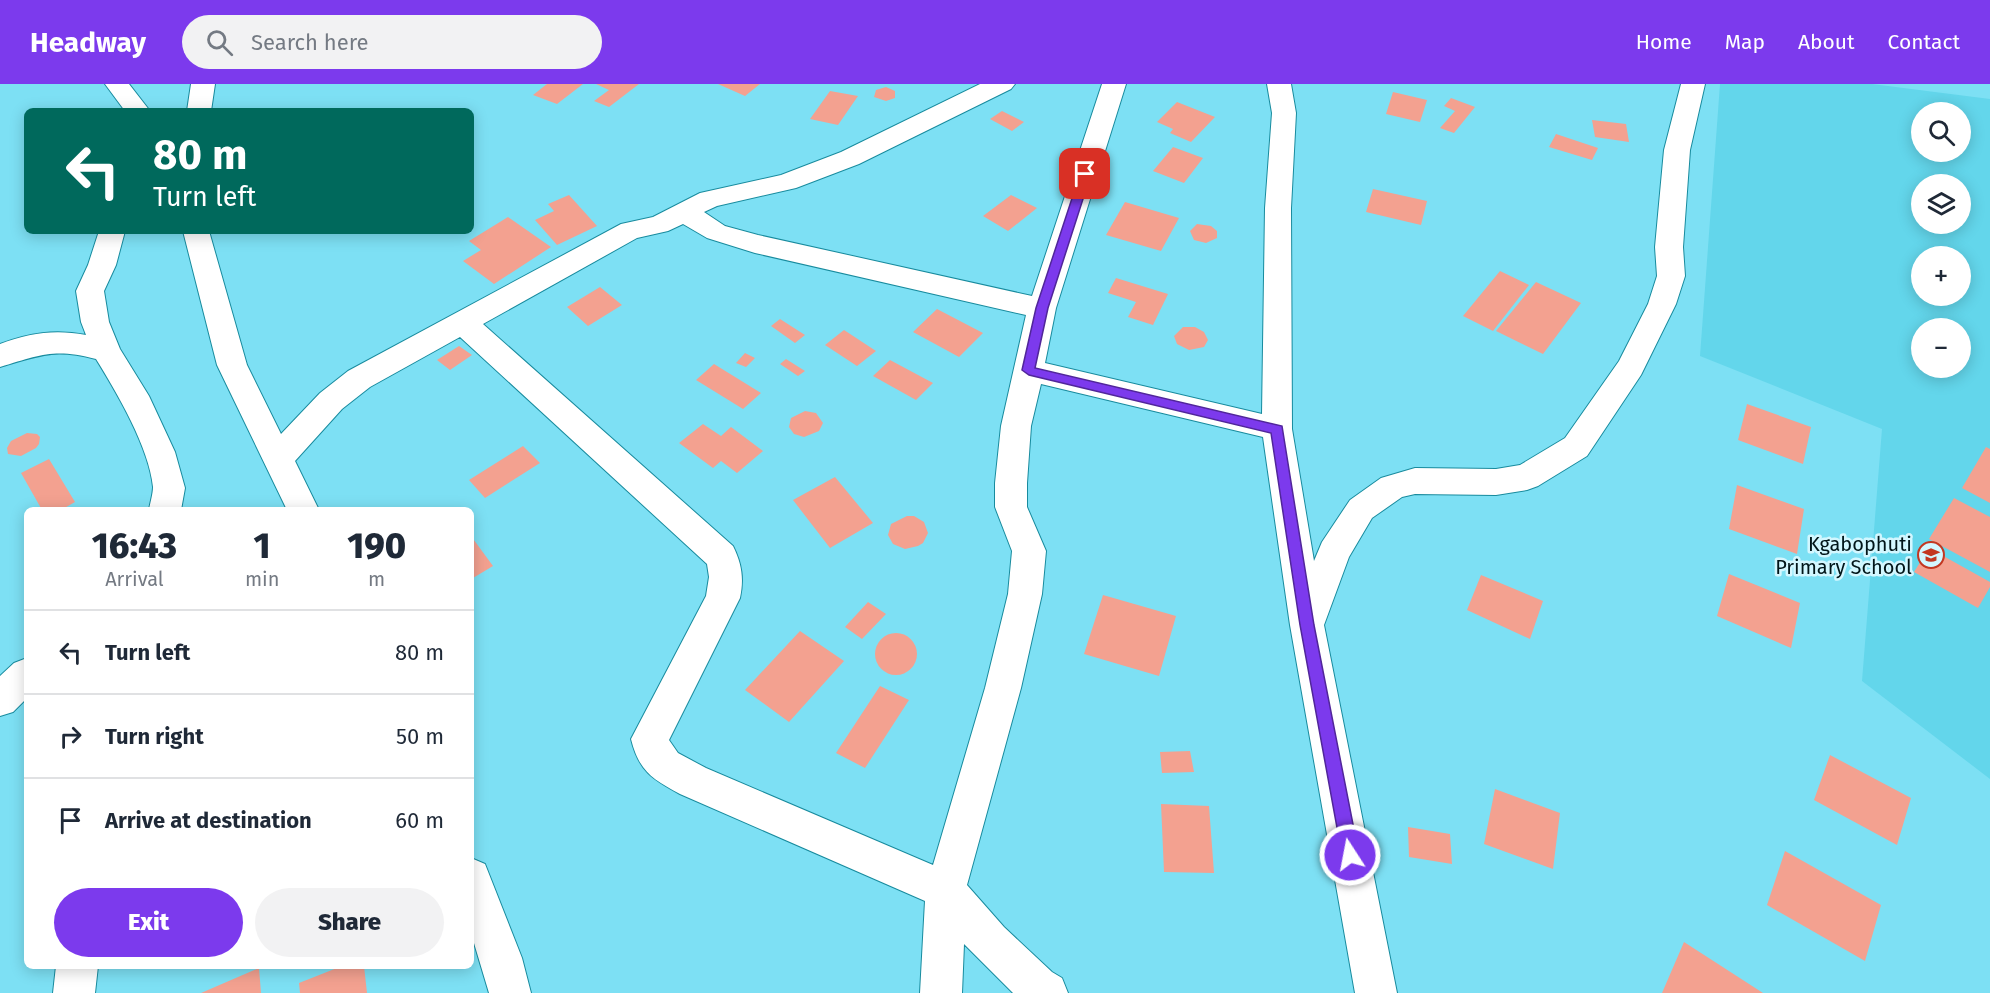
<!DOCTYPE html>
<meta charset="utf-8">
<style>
body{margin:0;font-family:"Fira Sans",sans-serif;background:#f2f2f3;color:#1f2937;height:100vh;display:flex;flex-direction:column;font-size:22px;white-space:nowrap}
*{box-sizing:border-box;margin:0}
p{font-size:20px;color:#747a83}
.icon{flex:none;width:33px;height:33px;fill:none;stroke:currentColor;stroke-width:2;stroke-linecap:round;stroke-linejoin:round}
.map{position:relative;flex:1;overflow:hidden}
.side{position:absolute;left:24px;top:423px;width:450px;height:462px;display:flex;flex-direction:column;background:#fff;border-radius:9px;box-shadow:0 3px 15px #0003}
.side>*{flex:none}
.hud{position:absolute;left:24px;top:24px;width:450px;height:126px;border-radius:9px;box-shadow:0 3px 15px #0003;background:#00695c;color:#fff;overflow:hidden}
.controls{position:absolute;left:1911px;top:18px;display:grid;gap:12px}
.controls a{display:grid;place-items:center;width:60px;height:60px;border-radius:50%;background:#fff;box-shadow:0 3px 15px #0003;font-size:30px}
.pin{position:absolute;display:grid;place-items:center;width:51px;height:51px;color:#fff;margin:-26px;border-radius:12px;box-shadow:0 3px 9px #0006}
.me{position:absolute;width:66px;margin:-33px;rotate:349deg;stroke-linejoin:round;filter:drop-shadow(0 0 4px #0008)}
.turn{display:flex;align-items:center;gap:21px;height:126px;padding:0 30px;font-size:27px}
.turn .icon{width:78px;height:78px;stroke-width:2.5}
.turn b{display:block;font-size:42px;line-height:51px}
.eta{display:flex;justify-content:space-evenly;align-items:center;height:102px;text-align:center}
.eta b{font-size:36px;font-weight:800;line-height:42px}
.button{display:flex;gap:12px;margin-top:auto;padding:12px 30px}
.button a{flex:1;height:69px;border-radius:36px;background:#7c3aed;color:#fff;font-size:24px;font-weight:800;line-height:69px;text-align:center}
.button a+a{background:#f2f2f3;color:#1f2937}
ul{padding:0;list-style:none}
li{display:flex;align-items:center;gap:18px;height:84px;padding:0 30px;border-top:2px solid #e0e1e3}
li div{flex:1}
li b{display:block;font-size:22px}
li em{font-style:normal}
header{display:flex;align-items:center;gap:36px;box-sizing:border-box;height:84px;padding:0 30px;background:#7c3aed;color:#fff}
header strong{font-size:28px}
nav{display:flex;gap:33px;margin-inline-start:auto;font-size:21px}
.search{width:420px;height:54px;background:#f2f2f3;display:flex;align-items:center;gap:15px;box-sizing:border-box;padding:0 21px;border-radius:33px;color:#747a83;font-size:22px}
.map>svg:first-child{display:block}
.built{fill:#63d6eb;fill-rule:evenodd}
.building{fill:#f3a190}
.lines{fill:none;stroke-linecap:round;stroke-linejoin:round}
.minor-casing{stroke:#188b9e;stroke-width:2}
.minor{fill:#fff;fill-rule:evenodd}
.route{fill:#7c3aed;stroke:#51269a;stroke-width:1.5}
.labels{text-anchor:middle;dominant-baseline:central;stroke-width:5;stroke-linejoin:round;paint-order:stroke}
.poi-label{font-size:20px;fill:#011519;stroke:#d3f7ff;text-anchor:end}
</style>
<header>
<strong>Headway</strong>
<div class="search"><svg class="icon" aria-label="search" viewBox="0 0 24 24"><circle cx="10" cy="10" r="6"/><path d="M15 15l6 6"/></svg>Search here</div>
<nav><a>Home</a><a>Map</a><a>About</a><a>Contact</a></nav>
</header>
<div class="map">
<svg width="1990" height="909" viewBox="0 0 1990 909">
<rect width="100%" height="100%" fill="#7de0f4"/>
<path class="built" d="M1720,0H1872L1990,15V695L1862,597L1882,345L1700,272ZM1922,28H1960V68H1922ZM1922,100H1960V140H1922ZM1922,172H1960V212H1922ZM1922,244H1960V284H1922Z"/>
<path class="building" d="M547,0H583L557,20L533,11Z
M596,0H639L609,23L594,17L609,6Z
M718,0H760L745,12Z
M886,3L895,7V14L886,17L874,13L876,6Z
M830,7L858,12L838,41L810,35Z
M1393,8L1427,16L1420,38L1386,30Z
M1451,14L1475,23L1454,49L1440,44L1455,27L1444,22Z
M1177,18L1215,33L1191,58L1170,49L1173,45L1157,38Z
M1002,27L1024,38L1012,47L990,35Z
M1592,36L1626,40L1629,58L1595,53Z
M1556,50L1598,64L1592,76L1549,63Z
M1173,63L1203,74L1184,99L1153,87Z
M1373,105L1427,117L1421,141L1366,128Z
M569,111L597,142L557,161L535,136L554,127L548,120Z
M1011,111L1037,124L1008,147L983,132Z
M1125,118L1179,134L1161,167L1106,151Z
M508,133L551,163L494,200L463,177L481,166L469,157Z
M1197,140L1211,142L1217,147V154L1206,159L1194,156L1190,147Z
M1500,187L1529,201L1493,247L1463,232Z
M1116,194L1168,210L1153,241L1128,233L1136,218L1108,209Z
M1536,198L1581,219L1543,270L1496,247Z
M600,203L622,221L588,242L567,223Z
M937,225L983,249L959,273L913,248Z
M780,235L805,251L795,259L771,242Z
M1183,243H1195L1204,248L1208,256L1204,263L1189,266L1177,260L1174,252Z
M844,246L876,267L857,282L825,261Z
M459,262L472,271L450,286L437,276Z
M745,269L755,274L746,283L736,279Z
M786,275L805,287L798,292L780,280Z
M890,276L933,299L916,316L873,292Z
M714,280L761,309L743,325L696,296Z
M1747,320L1811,343L1803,380L1738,356Z
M805,327L816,329L823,339L819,347L804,353L794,350L789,343L791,334Z
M703,340L721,352L731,343L763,367L737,389L721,377L713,384L679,359Z
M27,349L37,350L40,353L39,360L36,364L21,372L8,370L7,364L11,357Z
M523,362L540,379L485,414L469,396Z
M1986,363L1990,365V419L1962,404Z
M49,375L75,418L61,426H42L21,389Z
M835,393L873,439L830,464L793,416Z
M1737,401L1804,425L1797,470L1729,445Z
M1954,414L1990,433V488L1929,455Z
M907,432H914L924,438L928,449L923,459L918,462L905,465L893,460L888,451L891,440Z
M471,452L493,482L473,494L471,491Z
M1929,464L1990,498V503L1978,524L1914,488Z
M1729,490L1800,519L1791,564L1717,532Z
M1481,491L1543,517L1530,555L1467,526Z
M1103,511L1176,532L1159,592L1084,570Z
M868,518L886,530L862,555L845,543Z
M800,547L844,577L789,638L745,606Z
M875 570a21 21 0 1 1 42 0a21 21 0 1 1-42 0Z
M880,602L909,616L865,684L836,669Z
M1190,667L1194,688L1162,689L1160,668Z
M1830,671L1911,714L1897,761L1814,716Z
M1495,705L1560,729L1553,785L1484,760Z
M1161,720L1209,722L1214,789L1164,788Z
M1408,743L1450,750L1452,780L1409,773Z
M1785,767L1881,821L1865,877L1767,821Z
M1684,858L1763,909H1662Z
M342,882H364L367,909H300L299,899Z
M259,884L261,909H201Z"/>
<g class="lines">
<defs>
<path id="minor" d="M105,0H129L150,27H125Z
M191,0H215L211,27H187Z
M980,0H1015L1011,5L859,80L796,104L717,122L704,128L725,142L758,151L1032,212L1102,0H1126L1056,224L1045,279L1262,330L1265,124L1272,29L1267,0H1291L1296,29L1291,124L1292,345L1314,477L1322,458L1350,416L1381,394L1415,384L1496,385L1520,381L1565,354L1619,277L1648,220L1657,192L1655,163L1664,66L1681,0H1705L1690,66L1683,163L1685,192L1676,220L1641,291L1587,372L1538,402L1527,406L1496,411L1415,410L1402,413L1372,434L1349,473L1324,541L1397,909H1355L1290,541L1263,353L1041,300L1031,342L1027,399V423L1046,467L1042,510L1021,604L967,801L1004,843L1052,888L1062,894L1068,909H1013L964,860L962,909H920L925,817L680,710C652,695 639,687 631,655L706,512L709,493L707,480L460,253L370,303L342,325L295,377L319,426H287L217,281L183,147H209L247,281L281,350L320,309L348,287L621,140L653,133L700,109L781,91L841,68ZM683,140L707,154L755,169L1026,231L1001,342L995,399V423L1012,467L1008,510L985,604L933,781L706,684L678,669L669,656L740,514C744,495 742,480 733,462L483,240L637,154L668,147Z
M99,147H125L116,181L104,207L109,238L120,265L149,312L175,368L185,404L181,426H149C150,419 153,410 153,403C149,363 117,309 96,275C54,264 40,271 0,283V260C29,249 55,245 86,251L81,238L76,207L88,181Z
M27,574V614L13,628L0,632V592L14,579Z
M471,774L485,780L522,874L531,909H489L471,849Z
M56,882H98L95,909H53Z"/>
</defs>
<use href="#minor" class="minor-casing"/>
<use href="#minor" class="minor"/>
</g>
<path class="route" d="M1085,86L1091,90L1048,224L1035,284L1282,342L1314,541L1359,771L1356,777L1350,779L1345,777L1342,771L1300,541L1271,349L1029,291L1022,286L1036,224L1080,90Z"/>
<defs>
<symbol id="school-ring" viewBox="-11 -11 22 22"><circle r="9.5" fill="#d3f7ff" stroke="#c33721" stroke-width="1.5"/><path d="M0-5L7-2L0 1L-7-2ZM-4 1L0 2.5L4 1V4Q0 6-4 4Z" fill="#c33721"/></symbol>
</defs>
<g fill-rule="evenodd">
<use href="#school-ring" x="1916" y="456" width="30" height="30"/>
</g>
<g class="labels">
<g class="poi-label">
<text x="1912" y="460">Kgabophuti<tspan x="1912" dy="23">Primary School</tspan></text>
</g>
</g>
</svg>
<div class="controls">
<a><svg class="icon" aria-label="search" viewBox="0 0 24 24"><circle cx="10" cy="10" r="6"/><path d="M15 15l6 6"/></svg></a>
<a><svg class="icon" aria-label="layers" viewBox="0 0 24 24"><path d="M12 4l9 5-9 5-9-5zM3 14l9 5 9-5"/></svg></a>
<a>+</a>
<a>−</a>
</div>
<div class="pin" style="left:1085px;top:90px;background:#d93025"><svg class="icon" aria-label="arrive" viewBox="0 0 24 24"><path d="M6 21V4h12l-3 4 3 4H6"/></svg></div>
<svg class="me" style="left:1350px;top:771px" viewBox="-20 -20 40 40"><circle r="17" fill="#7c3aed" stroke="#fff" stroke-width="3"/><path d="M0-11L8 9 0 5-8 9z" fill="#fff"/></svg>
<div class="hud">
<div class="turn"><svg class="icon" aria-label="left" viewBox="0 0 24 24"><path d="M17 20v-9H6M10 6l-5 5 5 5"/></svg><div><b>80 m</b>Turn left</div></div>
</div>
<section class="side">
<div class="eta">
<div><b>16:43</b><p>Arrival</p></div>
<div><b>1</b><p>min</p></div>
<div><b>190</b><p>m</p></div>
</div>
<ul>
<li><svg class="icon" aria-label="left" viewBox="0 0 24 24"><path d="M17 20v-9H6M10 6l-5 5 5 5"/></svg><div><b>Turn left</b></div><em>80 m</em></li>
<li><svg class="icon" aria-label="right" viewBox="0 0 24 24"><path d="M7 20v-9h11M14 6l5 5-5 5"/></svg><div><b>Turn right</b></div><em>50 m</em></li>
<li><svg class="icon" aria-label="arrive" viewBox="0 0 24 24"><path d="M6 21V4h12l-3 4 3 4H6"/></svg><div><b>Arrive at destination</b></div><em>60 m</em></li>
</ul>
<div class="button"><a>Exit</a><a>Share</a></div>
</section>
</div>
